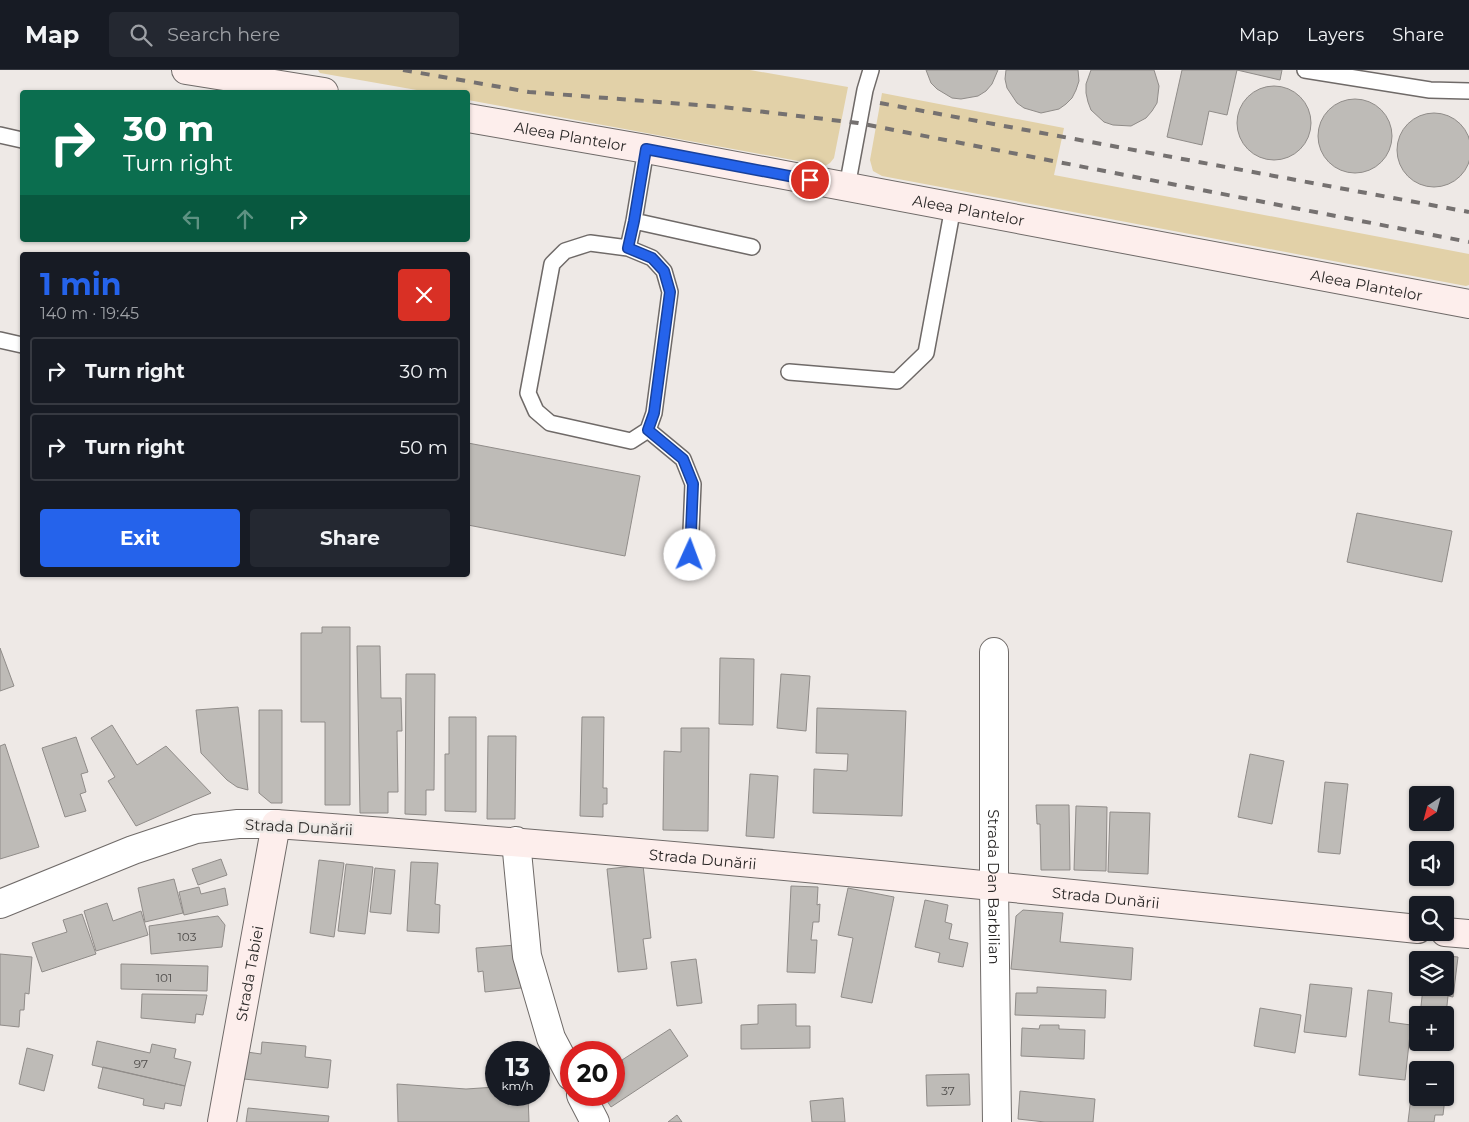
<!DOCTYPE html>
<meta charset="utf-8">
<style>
body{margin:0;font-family:Montserrat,sans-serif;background:#242831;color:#f1f3f6;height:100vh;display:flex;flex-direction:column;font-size:19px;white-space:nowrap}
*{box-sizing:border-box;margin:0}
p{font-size:16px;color:#9ea1a6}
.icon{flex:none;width:28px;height:28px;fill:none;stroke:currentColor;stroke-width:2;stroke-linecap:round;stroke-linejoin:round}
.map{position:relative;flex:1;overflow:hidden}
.drawer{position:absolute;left:20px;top:182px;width:450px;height:325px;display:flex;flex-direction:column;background:#171b24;border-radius:5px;box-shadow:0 1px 4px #0004}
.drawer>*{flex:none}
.hud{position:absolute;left:20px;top:20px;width:450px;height:152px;border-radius:5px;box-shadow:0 1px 4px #0004;background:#0b6e4f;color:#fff;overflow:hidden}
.needle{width:32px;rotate:216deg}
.fabs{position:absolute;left:1409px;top:716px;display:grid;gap:10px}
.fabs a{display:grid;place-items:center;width:45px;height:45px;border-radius:5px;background:#171b24;box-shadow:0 1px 4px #0004;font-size:25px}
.speed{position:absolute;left:485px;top:971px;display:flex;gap:10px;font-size:25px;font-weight:700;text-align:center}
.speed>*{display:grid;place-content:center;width:65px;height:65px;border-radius:50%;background:#171b24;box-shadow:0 1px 4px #0004;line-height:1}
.speed small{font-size:12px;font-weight:400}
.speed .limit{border:8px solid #d22;background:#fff;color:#111}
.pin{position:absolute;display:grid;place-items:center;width:42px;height:42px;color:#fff;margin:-21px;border:2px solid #fff;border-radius:50%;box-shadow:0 1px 5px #0007}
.me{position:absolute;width:55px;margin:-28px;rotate:2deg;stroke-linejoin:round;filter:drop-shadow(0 0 4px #0008)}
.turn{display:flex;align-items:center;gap:18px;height:105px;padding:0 20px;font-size:22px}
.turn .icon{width:65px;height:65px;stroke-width:2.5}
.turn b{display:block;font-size:35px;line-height:42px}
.lanes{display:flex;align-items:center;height:48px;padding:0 20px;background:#0003;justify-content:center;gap:25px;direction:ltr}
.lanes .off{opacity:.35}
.round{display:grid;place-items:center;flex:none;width:52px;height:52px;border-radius:5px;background:#242831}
.head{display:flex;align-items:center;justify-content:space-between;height:85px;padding:0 20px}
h1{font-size:30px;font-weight:700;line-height:38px;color:#2563eb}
.primary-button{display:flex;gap:10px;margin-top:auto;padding:10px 20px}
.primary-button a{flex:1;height:58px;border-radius:5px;background:#2563eb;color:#fff;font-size:20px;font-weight:700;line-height:58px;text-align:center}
.primary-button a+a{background:#242831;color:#f1f3f6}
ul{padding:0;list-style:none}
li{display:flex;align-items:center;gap:15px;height:68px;margin:0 10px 8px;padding:0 10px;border:2px solid #363941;border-radius:5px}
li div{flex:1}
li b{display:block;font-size:19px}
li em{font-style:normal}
header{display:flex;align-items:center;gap:30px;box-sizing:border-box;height:70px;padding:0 25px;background:#171b24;border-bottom:1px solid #363941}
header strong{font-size:24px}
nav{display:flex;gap:28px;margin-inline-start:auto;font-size:18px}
.search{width:350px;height:45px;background:#242831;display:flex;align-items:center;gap:12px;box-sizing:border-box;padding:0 18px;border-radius:5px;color:#9ea1a6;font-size:19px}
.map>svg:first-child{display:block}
.green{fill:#e2d1a8}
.building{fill:#bebbb7;stroke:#908c89}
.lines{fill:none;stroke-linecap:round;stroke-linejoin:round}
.lane-casing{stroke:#6f6a68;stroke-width:18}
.street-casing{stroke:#6f6a68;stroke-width:30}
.secondary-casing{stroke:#6f6a68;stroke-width:30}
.lane{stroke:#fff;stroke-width:15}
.street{stroke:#fff;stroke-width:28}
.secondary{stroke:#fdeeec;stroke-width:28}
.rail{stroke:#757170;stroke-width:4;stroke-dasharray:9 9;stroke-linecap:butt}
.route-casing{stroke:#184099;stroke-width:12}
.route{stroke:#2563eb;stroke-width:9}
.labels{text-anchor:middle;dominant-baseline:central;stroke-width:5;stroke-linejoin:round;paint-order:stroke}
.number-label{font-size:12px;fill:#4f4d4b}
.street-label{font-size:15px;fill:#2a2827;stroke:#eee9e6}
</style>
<header>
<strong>Map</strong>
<div class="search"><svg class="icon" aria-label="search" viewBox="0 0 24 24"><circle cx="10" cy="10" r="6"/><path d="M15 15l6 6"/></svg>Search here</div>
<nav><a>Map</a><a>Layers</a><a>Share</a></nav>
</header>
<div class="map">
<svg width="1469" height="1052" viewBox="0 0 1469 1052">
<rect width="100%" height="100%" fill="#eee9e6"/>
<path class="green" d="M318,0H750L848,17L834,88L830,93L825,96L468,30V22H428L320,3Z
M882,23L1064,58L1054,105L1469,184V215L1466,216L882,106L873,101L870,90Z"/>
<path class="building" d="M926,0H998L992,14L986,21L978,26L961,29L952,28L937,19L931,13Z
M1006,0H1078L1079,11L1076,20L1072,28L1066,34L1059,39L1041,43L1024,38L1017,33L1007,18L1005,9Z
M1091,0H1154L1159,16L1157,33L1152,41L1146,48L1131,56L1113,55L1104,52L1091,40L1088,32L1086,23V14Z
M1182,0H1282L1280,10L1237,0L1227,45L1209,41L1202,75L1167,67Z
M1237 53a37 37 0 1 1 74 0a37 37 0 1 1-74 0Z
M1318 66a37 37 0 1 1 74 0a37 37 0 1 1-74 0Z
M1397 80a37 37 0 1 1 74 0a37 37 0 1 1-74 0Z
M468,373L640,406L625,486L468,455Z
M1357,443L1452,461L1442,512L1347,492Z
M322,557H350V735H325V652H301V563H322Z
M357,576H380L381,628H401L402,661H397L398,722H388V743H360Z
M0,578L14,616L0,621Z
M720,588L754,589L753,655L719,654Z
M406,604H435L434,720H426V745L405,744Z
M781,604L810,606L806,661L777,658Z
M238,637L248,720L237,717L227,710L201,683L196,640Z
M817,638L906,641L902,746L813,743L814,699L847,701L848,684L816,683Z
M259,640H282V733H271L259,723Z
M449,647H476V742L445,741V684H449Z
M582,647H604L603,718H607V734H603V747L580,746Z
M112,655L137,695L166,676L211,723L136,756L108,711L115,707L91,668Z
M681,658H709L708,761L663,760L664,681L681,682Z
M488,666H516L515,749H487Z
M76,667L88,702L81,704L86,722L80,724L86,741L65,747L42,678Z
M5,674L39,777L0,789V676Z
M1250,684L1284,691L1272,754L1238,747Z
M750,704L778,706L774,768L746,766Z
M1325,712L1348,714L1340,784L1318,782Z
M1036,735H1069L1070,800H1041L1040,754H1037Z
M1076,736L1107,737L1106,801L1074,800Z
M1110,742L1150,743L1148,804L1108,802Z
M221,789L227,805L198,815L192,799Z
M319,790L344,793L334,867L310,863Z
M411,792L438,793L435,834L440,835L439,863L407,861Z
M346,794L373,797L365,864L338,861Z
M643,795L651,868L643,869L647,899L618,902L607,799Z
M375,798L395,800L391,844L370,842Z
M174,809L183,843L145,852L138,818Z
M791,816L818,817L817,835L820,834L819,852H813L811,870H817L815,903L787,902Z
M199,817L201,824L225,818L228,835L184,845L179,822Z
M848,818L894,827L872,933L841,927L853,868L838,865Z
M925,830L948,835L945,852L952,854L949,869L968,873L963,897L938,892L940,883L915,877Z
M107,833L113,851L141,841L148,865L96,881L84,841Z
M1023,840L1063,843L1060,872L1133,878L1131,910L1011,899L1016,846Z
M82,844L96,884L42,902L32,873L67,862L63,850Z
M218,846L225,855L222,877L151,884L149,856Z
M516,875L521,918L485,922L483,901L478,902L476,878Z
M0,884L32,887L29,924L25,923L24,940H20L19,957L0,955Z
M1426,884L1458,887L1453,927L1448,926L1445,954V945H1420L1423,918H1445V890H1426Z
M696,889L702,933L677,936L671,892Z
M121,894L208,896L207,921L121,919Z
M1310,914L1352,918L1346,967L1304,962Z
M1037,917L1106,920L1105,948L1015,945L1016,923H1037Z
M1368,920L1392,923L1389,952L1411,955L1405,1010L1359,1005Z
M142,924L207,925L203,945L196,944L195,953L141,948Z
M796,934V956H810V978L741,979V955L758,954V935Z
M1260,938L1301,945L1295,983L1254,976Z
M1040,955H1059V959L1085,960L1084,989L1021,986L1022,958L1039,959Z
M670,959L688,986L611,1037L603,1025H614V999L623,993L622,990Z
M97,971L150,983L152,974L176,979L174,988L191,992L185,1016L92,995Z
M262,972L306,976L305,987L331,990L328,1018L244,1009L247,982L261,984Z
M27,978L53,985L44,1021L19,1014Z
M1415,994L1448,998L1445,1023V1000H1418V1028H1445L1443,1045H1435L1434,1052H1408Z
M103,997L185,1016L181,1036L165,1033L164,1039L143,1035L144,1029L98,1018Z
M969,1004L970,1035L927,1036L926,1005Z
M397,1014L466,1019L496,1017V1025H528L529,1052H398Z
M1020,1021L1095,1029L1093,1052H1045L1018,1049Z
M843,1028L845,1052H812L810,1031Z
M248,1038L329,1046L328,1052H246Z
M677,1045L682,1052H668Z"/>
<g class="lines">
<defs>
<path id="lane" d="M1305,0L1430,20L1469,21
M0,65L22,70
M847,117L865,20L871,0
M634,151L752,177
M628,178L652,188L664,201L670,222L654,343L648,360L631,371L550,353L536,341L528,323L552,194L565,181L590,173L628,178L634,151L646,79
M0,270L22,275
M789,302L897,311L926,283L953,137
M648,360L683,389L693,414L690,485"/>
<g id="street">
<path id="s1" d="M994,582V815L997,1052"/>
<path d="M516,771L527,886L551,968L571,1006"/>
<path d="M0,834L133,780L196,759L238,754H276"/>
<path d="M581,1025L595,1052"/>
</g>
<g id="secondary">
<path d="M186,0L324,22"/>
<path id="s2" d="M468,48L646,79L1469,234"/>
<path d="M1445,862L1469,864"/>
<path id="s3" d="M222,1052L276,754C658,781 1038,820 1418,859"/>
</g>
</defs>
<use href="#lane" class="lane-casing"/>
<use href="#street" class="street-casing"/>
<use href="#secondary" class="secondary-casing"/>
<use href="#lane" class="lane"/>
<use href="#street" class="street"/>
<use href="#secondary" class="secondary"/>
<path class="rail" d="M403,0L529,22L723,37L858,53L1469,172
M880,33L1469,142"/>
</g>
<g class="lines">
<defs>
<path id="route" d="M690,485L693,414L683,389L648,360L654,343L670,222L664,201L652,188L628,178L634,151L646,79L810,110"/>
</defs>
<use href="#route" class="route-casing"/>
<use href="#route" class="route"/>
</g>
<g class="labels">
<g class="number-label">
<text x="187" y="866">103</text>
<text x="164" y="907">101</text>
<text x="141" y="993">97</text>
<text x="948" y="1020">37</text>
</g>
<g class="street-label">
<text stroke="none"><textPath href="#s2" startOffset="104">Aleea Plantelor</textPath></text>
<text stroke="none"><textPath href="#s2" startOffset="509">Aleea Plantelor</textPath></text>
<text stroke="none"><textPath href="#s2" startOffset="914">Aleea Plantelor</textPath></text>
<text transform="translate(299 757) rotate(3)">Strada Dunării</text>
<text stroke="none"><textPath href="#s3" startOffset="731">Strada Dunării</textPath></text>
<text stroke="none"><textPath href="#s1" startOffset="235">Strada Dan Barbilian</textPath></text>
<text stroke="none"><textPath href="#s3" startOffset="1136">Strada Dunării</textPath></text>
<text stroke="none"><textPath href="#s3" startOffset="151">Strada Tabiei</textPath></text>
</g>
</g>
</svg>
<div class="fabs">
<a><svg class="needle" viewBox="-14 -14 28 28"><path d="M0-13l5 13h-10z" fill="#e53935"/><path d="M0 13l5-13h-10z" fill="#9ea1a6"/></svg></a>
<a><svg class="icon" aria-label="sound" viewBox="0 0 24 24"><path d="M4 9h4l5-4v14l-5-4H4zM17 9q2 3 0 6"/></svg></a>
<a><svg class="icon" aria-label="search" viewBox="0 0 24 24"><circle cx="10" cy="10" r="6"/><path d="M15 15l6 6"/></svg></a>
<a><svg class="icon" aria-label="layers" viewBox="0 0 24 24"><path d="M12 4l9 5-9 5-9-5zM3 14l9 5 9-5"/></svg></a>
<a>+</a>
<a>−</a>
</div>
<div class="speed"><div>13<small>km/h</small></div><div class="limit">20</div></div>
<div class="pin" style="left:810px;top:110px;background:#d93025"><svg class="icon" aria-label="arrive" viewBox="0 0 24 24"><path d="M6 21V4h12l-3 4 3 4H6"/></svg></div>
<svg class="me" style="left:690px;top:485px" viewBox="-20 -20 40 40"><circle r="19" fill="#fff"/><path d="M0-13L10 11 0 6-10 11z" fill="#2563eb"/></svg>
<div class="hud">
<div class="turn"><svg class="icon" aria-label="right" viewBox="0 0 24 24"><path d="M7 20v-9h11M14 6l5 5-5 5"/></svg><div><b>30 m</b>Turn right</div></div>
<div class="lanes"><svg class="icon off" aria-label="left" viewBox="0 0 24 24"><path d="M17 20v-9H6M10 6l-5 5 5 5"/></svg><svg class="icon off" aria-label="ahead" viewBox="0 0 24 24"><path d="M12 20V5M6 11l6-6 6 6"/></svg><svg class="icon" aria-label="right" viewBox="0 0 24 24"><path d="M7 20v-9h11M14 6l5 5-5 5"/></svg></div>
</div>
<section class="drawer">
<div class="head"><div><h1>1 min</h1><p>140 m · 19:45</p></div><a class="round" style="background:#d93025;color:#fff"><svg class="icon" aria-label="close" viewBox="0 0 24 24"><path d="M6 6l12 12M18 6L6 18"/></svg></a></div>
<ul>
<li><svg class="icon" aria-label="right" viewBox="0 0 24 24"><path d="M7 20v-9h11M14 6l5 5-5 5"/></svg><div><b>Turn right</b></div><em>30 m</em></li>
<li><svg class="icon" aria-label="right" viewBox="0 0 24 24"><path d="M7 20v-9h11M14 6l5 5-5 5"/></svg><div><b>Turn right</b></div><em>50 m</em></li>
</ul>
<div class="primary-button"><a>Exit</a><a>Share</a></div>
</section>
</div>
